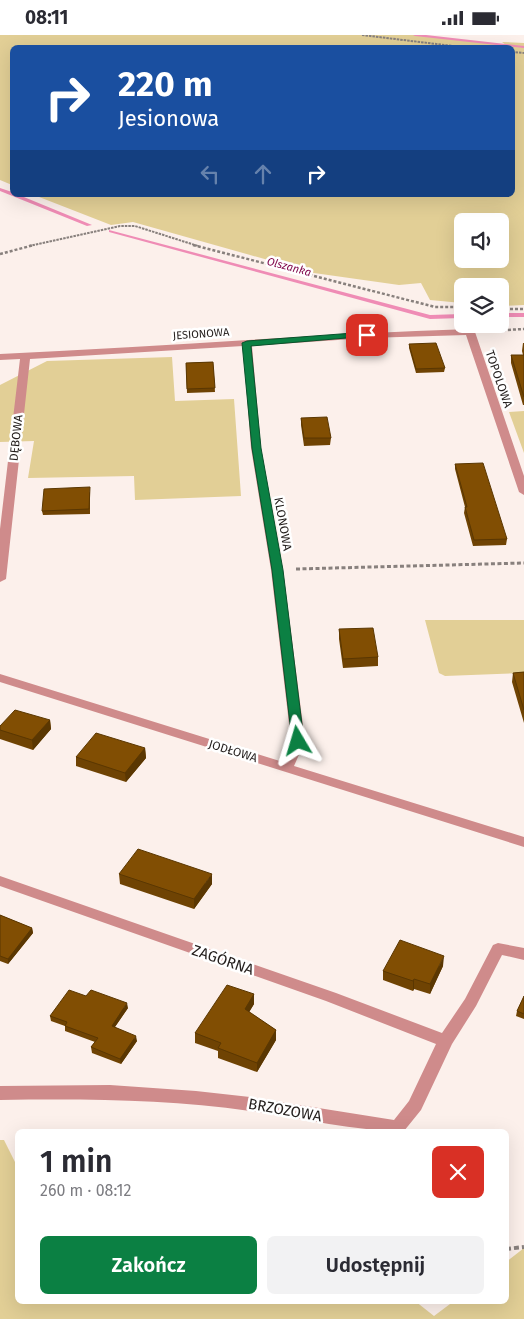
<!DOCTYPE html>
<html lang="pl">
<meta charset="utf-8">
<style>
body{margin:0;font-family:"Fira Sans",sans-serif;background:#f2f2f3;color:#2b2b33;height:100vh;display:flex;flex-direction:column;font-size:19px;white-space:nowrap}
*{box-sizing:border-box;margin:0}
p{font-size:16px;color:#7c7c81}
.icon{flex:none;width:28px;height:28px;fill:none;stroke:currentColor;stroke-width:2;stroke-linecap:round;stroke-linejoin:round}
.map{position:relative;flex:1;overflow:hidden}
.drawer{position:absolute;left:15px;top:1094px;width:494px;height:175px;display:flex;flex-direction:column;background:#fff;border-radius:8px;box-shadow:0 5px 20px #0002}
.drawer>*{flex:none}
.banner{position:absolute;left:10px;top:10px;width:505px;height:152px;border-radius:8px;box-shadow:0 5px 20px #0002;background:#1a4fa0;color:#fff;overflow:hidden}
.controls{position:absolute;left:454px;top:178px;display:grid;gap:10px}
.controls a{display:grid;place-items:center;width:55px;height:55px;border-radius:8px;background:#fff;box-shadow:0 5px 20px #0002;font-size:25px}
.pin{position:absolute;display:grid;place-items:center;width:42px;height:42px;color:#fff;margin:-21px;border-radius:10px;box-shadow:0 2px 8px #0006}
.me{position:absolute;width:55px;margin:-28px;rotate:353deg;stroke-linejoin:round;filter:drop-shadow(0 0 4px #0008)}
.turn{display:flex;align-items:center;gap:18px;height:105px;padding:0 25px;font-size:22px}
.turn .icon{width:65px;height:65px;stroke-width:2.5}
.turn b{display:block;font-size:35px;line-height:42px}
.lanes{display:flex;align-items:center;height:48px;padding:0 25px;background:#0003;justify-content:center;gap:25px;direction:ltr}
.lanes .off{opacity:.35}
.round{display:grid;place-items:center;flex:none;width:52px;height:52px;border-radius:8px;background:#f2f2f3}
.headline{display:flex;align-items:center;justify-content:space-between;height:85px;padding:0 25px}
h1{font-size:30px;font-weight:600;line-height:38px}
.button{display:flex;gap:10px;margin-top:auto;padding:10px 25px}
.button a{flex:1;height:58px;border-radius:8px;background:#0b8043;color:#fff;font-size:20px;font-weight:600;line-height:58px;text-align:center}
.button a+a{background:#f2f2f3;color:#2b2b33}
.status{display:flex;justify-content:space-between;align-items:center;height:35px;padding:0 25px;background:#fff;direction:ltr}
.status svg{height:14px;fill:currentColor}
.map>svg:first-child{display:block}
.green{fill:#e2cf96;fill-rule:evenodd}
.lines{fill:none;stroke-linecap:round;stroke-linejoin:round}
.stream{fill:#ef8cb5;fill-rule:evenodd}
.path-far3{stroke:#88807d;stroke-width:2;stroke-dasharray:2.5 1;stroke-linecap:butt}
.path-far2{stroke:#88807d;stroke-width:2.5;stroke-dasharray:3 2;stroke-linecap:butt}
.path-far1{stroke:#88807d;stroke-width:3;stroke-dasharray:4 2.5;stroke-linecap:butt}
.path{stroke:#88807d;stroke-width:4;stroke-dasharray:5 3;stroke-linecap:butt}
.minor{fill:#cf8b8b;fill-rule:evenodd}
.wall{fill:#6f4303}
.shaded-wall{fill:#5a3702}
.building{fill:#814e03;stroke:#5a3702}
.route{fill:#0b8043;stroke:#07532c}
.labels{text-anchor:middle;dominant-baseline:central;stroke-width:5;stroke-linejoin:round;paint-order:stroke}
.far-water-label{font-size:11px;font-style:italic;fill:#81084c;stroke:#fff}
.far-street-label{font-size:11px;fill:#231e1c;stroke:#fff}
.street-label{font-size:12px;fill:#231e1c;stroke:#fff}
.near-street-label{font-size:15px;fill:#231e1c;stroke:#fff}
</style>
<div class="status"><b>08:11</b><svg viewBox="0 0 49 12"><path d="M0 12V9h3v3zM5 12V6h3v6zM10 12V3h3v9zM15 12V0h3v12zM26 1h20v11H26zM47 4h2v5h-2z"/></svg></div>
<div class="map">
<svg width="524" height="1284" viewBox="0 0 524 1284">
<rect width="100%" height="100%" fill="#fcf0eb"/>
<path class="green" d="M0,0H415L506,10L502,7L524,8V270L500,271V251H462V268L430,265L421,248L399,250L314,238L133,187L111,190L34,160H512V12H12V150L0,145ZM462,186H500V224H462Z
M172,322L175,366L234,364L241,461L135,465L134,441L28,443L34,406L0,407V350L47,326Z
M524,376V418L509,377Z
M425,585H524V638L445,641L439,638Z
M0,1105H4L17,1131L18,1266H415L434,1281L454,1266H506V1227L524,1213V1284H0Z"/>
<g class="lines">
<path class="stream" d="M413,0H426L524,11V13L415,1Z
M0,153L12,157V160H19L92,190L87,191L10,160L0,156Z
M109,195L430,280L462,279V283L430,284L109,197Z
M500,278H524V282H500Z"/>
<path class="path-far3" d="M362,0L461,12
M512,17L524,18
M29,211L120,191H135L198,211"/>
<path class="path-far2" d="M193,210L435,272H462
M0,219L34,210
M500,274H524
M488,296L524,294"/>
<path class="path-far1" d="M296,534L524,528"/>
<path class="path" d="M506,1214L524,1212"/>
<path class="minor" d="M470,294L475,297L524,441V460L519,457L466,300L367,303L252,311L261,413L283,535L305,706L294,731L524,802V812L0,647V639L283,727L291,706L271,535L251,413L243,311L30,324L6,544L0,547V494L20,324L0,325V319C157,312 313,299 470,294Z
M0,841L336,958L442,998L465,964L493,910L498,908L524,913V925L502,920L476,971L452,1009L421,1075L404,1096C352,1096 302,1083 250,1076C167,1064 84,1064 0,1065V1051L110,1050L196,1056L250,1062L394,1085L409,1066L436,1009L326,966L0,851Z"/>
</g>
<path class="wall" d="M523,308H524V370H523L511,328V320H523L522,316Z
M409,309L445,333L444,337L416,338L409,313Z
M213,327L215,357L187,358L186,328Z
M301,383L331,403L330,410L304,411L301,390Z
M455,429L507,504L506,510L473,511L464,478L465,472L455,434Z
M90,457V479L43,480L42,476Z
M339,594L378,622V631L343,633L339,604Z
M524,637V688L512,647L513,638Z
M50,685L51,694L33,715L0,704V691Z
M145,713L146,723L126,747L76,731V722Z
M119,839L212,849L194,874L120,849Z
M0,880L32,893L33,898L8,929L0,926Z
M443,931L430,959L414,954L413,956L383,945V936Z
M254,959V969L249,977L276,995V1005L257,1037L218,1023V1016L195,1008V998Z
M524,961V984L516,981L517,976Z
M128,973L115,992L137,1006L121,1029L92,1018L91,1012L95,1007L65,996V991L51,986L50,981Z"/>
<path class="shaded-wall" d="M50,685L51,694L33,715L32,705Z
M145,713L146,723L126,747L125,738Z
M212,839V849L194,874V864Z
M32,893L33,898L8,929V924Z
M444,921L443,931L430,959V949Z
M414,944V954L413,956V946Z
M254,959V969L245,984V974Z
M127,968L128,973L112,996V991Z
M276,995V1005L257,1037V1028Z
M136,1001L137,1006L121,1029L120,1024Z"/>
<path class="building" d="M436,308L445,333L416,334L409,309Z
M511,320H524V362Z
M213,327L215,353L187,354L186,328Z
M327,382L331,403H304L301,383Z
M483,428L507,504L474,505L465,472H467L455,429Z
M90,452L89,474L42,476L44,454Z
M373,593L378,622L343,624L339,594Z
M524,637V675L513,638Z
M15,675L50,685L32,705L0,695V691Z
M96,698L145,713L125,738L76,722Z
M138,814L212,839L194,864L119,839Z
M0,880L32,893L8,924L0,921Z
M400,905L444,921L430,949L414,944L413,946L383,936Z
M227,950L254,959L245,974L276,995L257,1028L218,1013L221,1008L195,998Z
M69,955L86,961L91,955L127,968L112,991L136,1001L120,1024L91,1012L98,1003L65,991L67,987L50,981Z
M524,961V979L517,976Z"/>
<path class="route" d="M367,297L371,300L370,301L251,311L261,413L283,535L304,706L298,710L292,706L272,535L252,413L242,308L247,306Z"/>
<g class="labels">
<g class="far-water-label">
<text transform="translate(289 232) rotate(15)">Olszanka</text>
</g>
<g class="far-street-label">
<text transform="translate(201 299) rotate(-4)">JESIONOWA</text>
</g>
<g class="street-label">
<text transform="translate(499 344) rotate(71)">TOPOLOWA</text>
<text transform="translate(16 403) rotate(-84)">DĘBOWA</text>
<text transform="translate(283 489) rotate(80)">KLONOWA</text>
<text transform="translate(233 716) rotate(17)">JODŁOWA</text>
</g>
<g class="near-street-label">
<text transform="translate(223 925) rotate(19)">ZAGÓRNA</text>
<text transform="translate(285 1075) rotate(10)">BRZOZOWA</text>
</g>
</g>
</svg>
<div class="controls">
<a><svg class="icon" aria-label="sound" viewBox="0 0 24 24"><path d="M4 9h4l5-4v14l-5-4H4zM17 9q2 3 0 6"/></svg></a>
<a><svg class="icon" aria-label="layers" viewBox="0 0 24 24"><path d="M12 4l9 5-9 5-9-5zM3 14l9 5 9-5"/></svg></a>
</div>
<div class="pin" style="left:367px;top:300px;background:#d93025"><svg class="icon" aria-label="arrive" viewBox="0 0 24 24"><path d="M6 21V4h12l-3 4 3 4H6"/></svg></div>
<svg class="me" style="left:298px;top:706px" viewBox="-20 -20 40 40"><path d="M0-17L14 15 0 8-14 15z" fill="#0b8043" stroke="#fff" stroke-width="4"/></svg>
<div class="banner">
<div class="turn"><svg class="icon" aria-label="right" viewBox="0 0 24 24"><path d="M7 20v-9h11M14 6l5 5-5 5"/></svg><div><b>220 m</b>Jesionowa</div></div>
<div class="lanes"><svg class="icon off" aria-label="left" viewBox="0 0 24 24"><path d="M17 20v-9H6M10 6l-5 5 5 5"/></svg><svg class="icon off" aria-label="ahead" viewBox="0 0 24 24"><path d="M12 20V5M6 11l6-6 6 6"/></svg><svg class="icon" aria-label="right" viewBox="0 0 24 24"><path d="M7 20v-9h11M14 6l5 5-5 5"/></svg></div>
</div>
<section class="drawer">
<div class="headline"><div><h1>1 min</h1><p>260 m · 08:12</p></div><a class="round" style="background:#d93025;color:#fff"><svg class="icon" aria-label="close" viewBox="0 0 24 24"><path d="M6 6l12 12M18 6L6 18"/></svg></a></div>
<div class="button"><a>Zakończ</a><a>Udostępnij</a></div>
</section>
</div>
